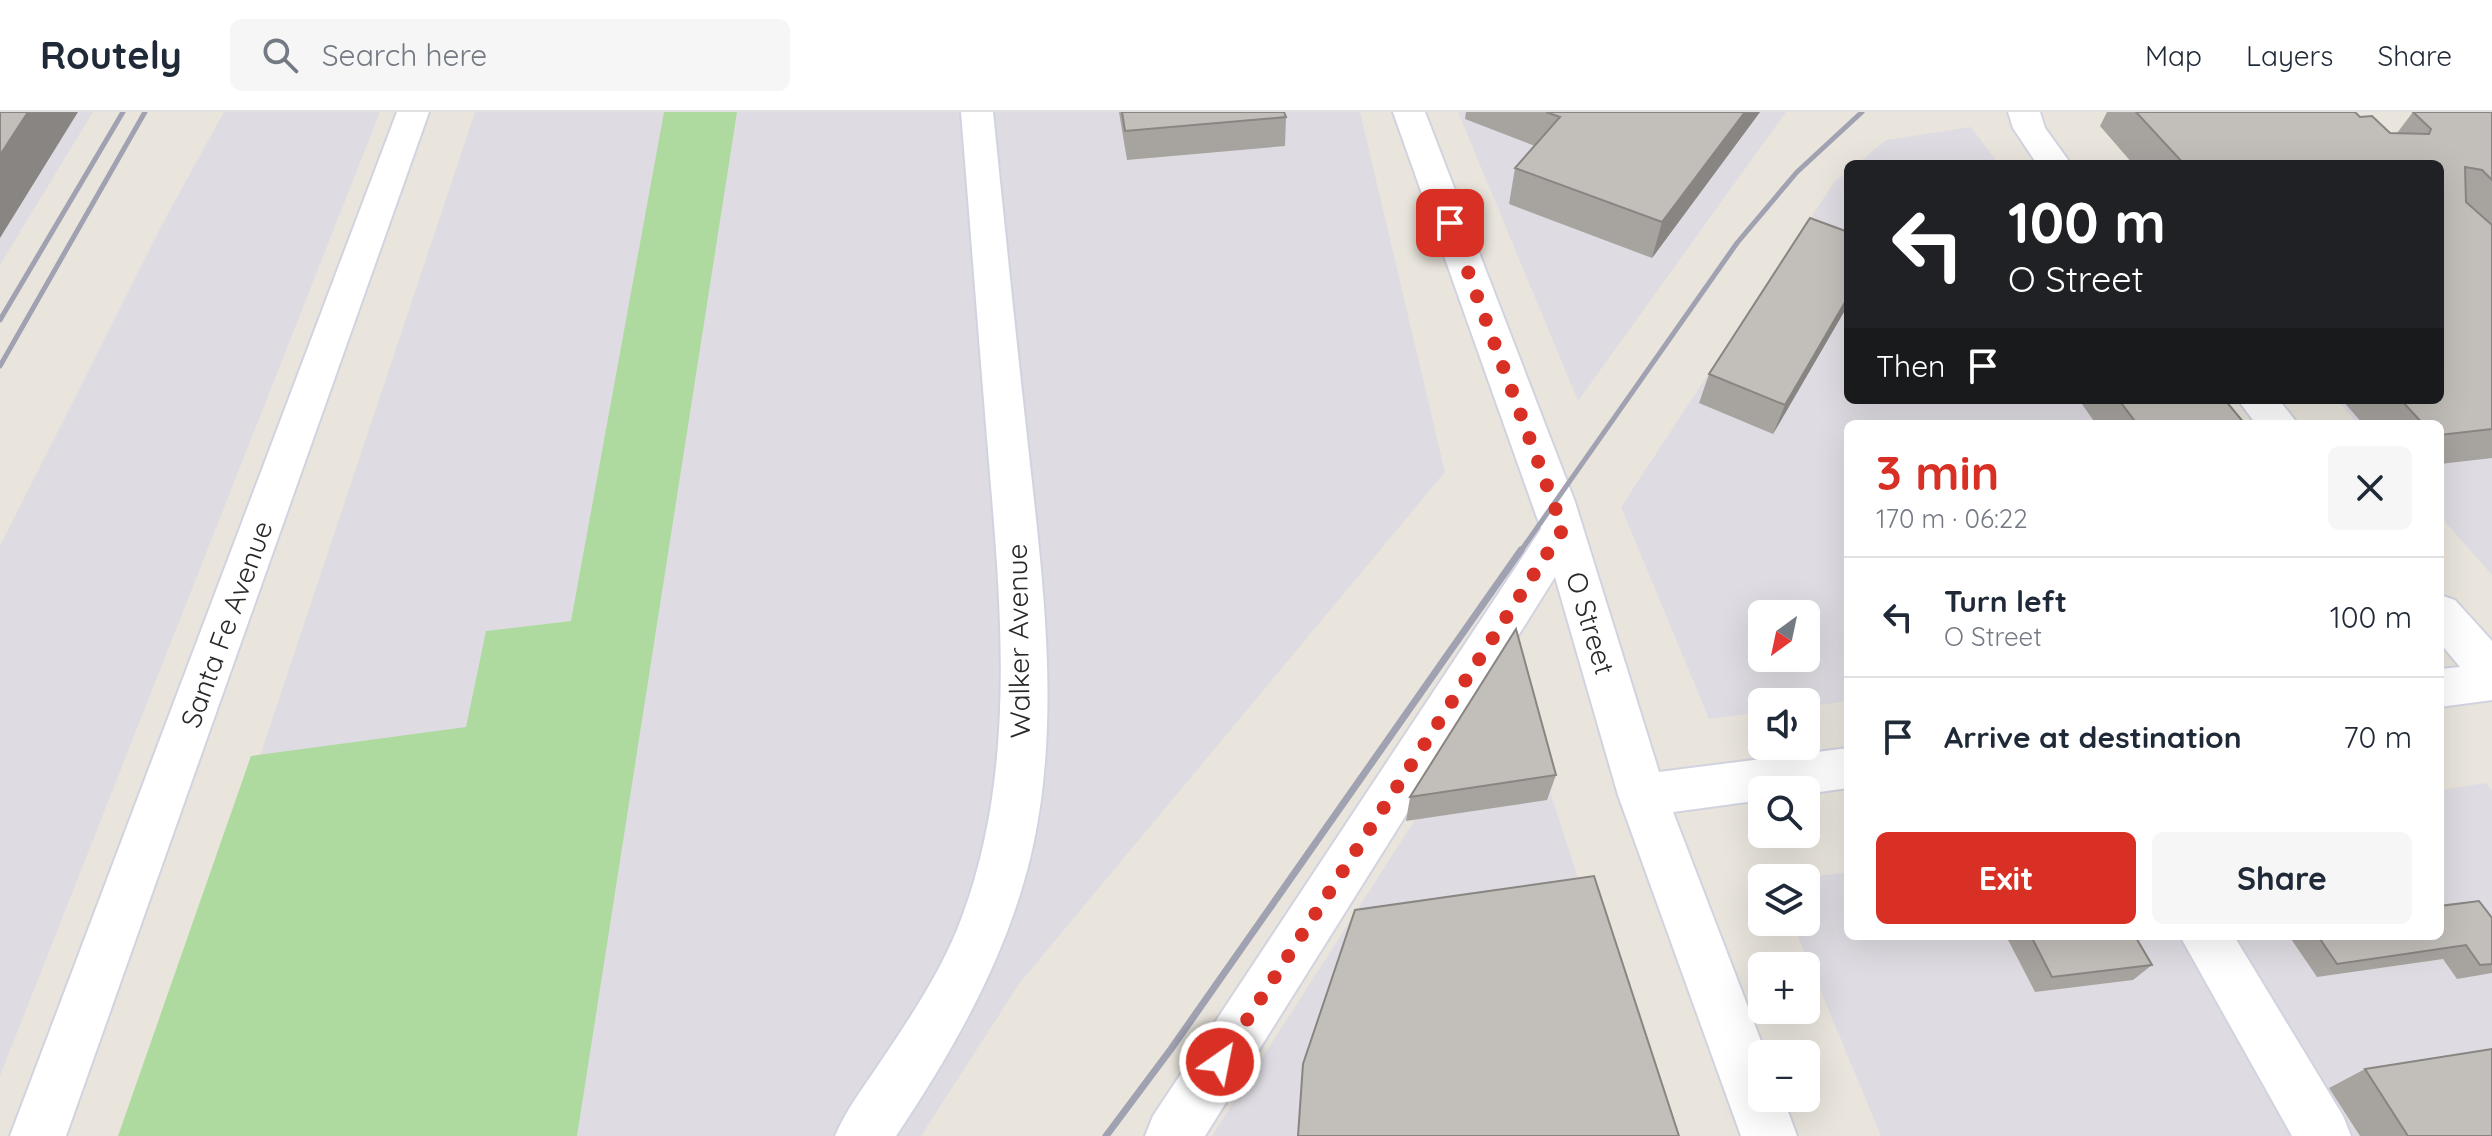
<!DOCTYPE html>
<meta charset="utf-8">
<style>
body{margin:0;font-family:Quicksand,sans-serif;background:#f6f6f7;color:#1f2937;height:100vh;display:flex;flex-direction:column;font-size:30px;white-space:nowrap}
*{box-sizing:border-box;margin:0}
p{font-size:26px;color:#747a83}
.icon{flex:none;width:44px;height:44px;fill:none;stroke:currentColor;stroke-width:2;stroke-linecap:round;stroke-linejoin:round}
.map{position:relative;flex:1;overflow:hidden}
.details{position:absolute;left:1844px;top:308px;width:600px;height:520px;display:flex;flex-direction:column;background:#fff;border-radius:12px;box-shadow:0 8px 32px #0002}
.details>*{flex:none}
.guide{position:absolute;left:1844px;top:48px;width:600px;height:244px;border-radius:12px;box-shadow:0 8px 32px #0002;background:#202124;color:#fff;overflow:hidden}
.needle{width:52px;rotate:213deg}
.controls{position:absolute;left:1748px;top:488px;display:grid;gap:16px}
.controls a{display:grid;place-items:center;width:72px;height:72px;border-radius:12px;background:#fff;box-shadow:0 8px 32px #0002;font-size:40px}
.pin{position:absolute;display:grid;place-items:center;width:68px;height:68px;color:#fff;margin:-34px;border-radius:16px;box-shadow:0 4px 12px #0006}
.me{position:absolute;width:88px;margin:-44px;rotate:33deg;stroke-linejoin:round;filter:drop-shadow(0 0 6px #0008)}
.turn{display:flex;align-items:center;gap:28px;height:168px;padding:0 32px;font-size:36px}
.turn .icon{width:104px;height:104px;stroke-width:2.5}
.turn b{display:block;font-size:56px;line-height:68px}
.then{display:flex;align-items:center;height:76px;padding:0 32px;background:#0003;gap:16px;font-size:30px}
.round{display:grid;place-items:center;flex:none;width:84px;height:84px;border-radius:12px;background:#f6f6f7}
.overview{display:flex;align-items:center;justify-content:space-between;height:136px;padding:0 32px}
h1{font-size:48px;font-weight:700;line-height:60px;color:#d93025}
.cta{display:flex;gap:16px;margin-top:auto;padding:16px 32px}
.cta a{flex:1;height:92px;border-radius:12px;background:#d93025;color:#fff;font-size:32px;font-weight:700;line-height:92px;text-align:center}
.cta a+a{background:#f6f6f7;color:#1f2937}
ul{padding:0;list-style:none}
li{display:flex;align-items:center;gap:24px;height:120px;padding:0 32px;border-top:2px solid #e0e1e3}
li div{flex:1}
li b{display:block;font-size:30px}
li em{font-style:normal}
header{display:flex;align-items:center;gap:48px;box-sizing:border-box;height:112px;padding:0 40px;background:#fff;border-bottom:2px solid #e0e1e3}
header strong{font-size:38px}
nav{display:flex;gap:44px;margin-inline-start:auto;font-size:28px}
.search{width:560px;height:72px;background:#f6f6f7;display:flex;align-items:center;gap:20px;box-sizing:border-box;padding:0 28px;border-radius:12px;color:#747a83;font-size:30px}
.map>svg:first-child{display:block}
.industrial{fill:#dedce2;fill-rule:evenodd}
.green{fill:#aeda9f}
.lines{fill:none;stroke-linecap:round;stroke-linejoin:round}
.minor-casing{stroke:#d2d3e0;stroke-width:4}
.minor{fill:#fff;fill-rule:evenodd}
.rail-far1{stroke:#a0a1b1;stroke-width:5}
.rail{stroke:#a0a1b1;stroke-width:7}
.wall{fill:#a7a39f}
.shaded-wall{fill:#888582}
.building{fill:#c2beb9;stroke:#888582;stroke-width:2}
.route{stroke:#d93025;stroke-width:14;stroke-dasharray:0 25.2}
.labels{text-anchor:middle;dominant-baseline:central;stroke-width:7;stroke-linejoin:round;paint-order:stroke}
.street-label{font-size:28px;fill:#292929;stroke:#fff}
</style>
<header>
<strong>Routely</strong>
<div class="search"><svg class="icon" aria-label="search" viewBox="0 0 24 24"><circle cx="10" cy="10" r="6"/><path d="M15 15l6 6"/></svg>Search here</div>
<nav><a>Map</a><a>Layers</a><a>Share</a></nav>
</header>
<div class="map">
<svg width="2492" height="1024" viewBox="0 0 2492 1024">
<rect width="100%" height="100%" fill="#e9e5dc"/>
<path class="industrial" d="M0,0H93L0,153Z
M224,0H380L0,964V434L166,105Z
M475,0H1360L1445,360L1019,872L921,1024H133Z
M1458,0H1786L1578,289Z
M1971,15L1999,52H1857L1886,28Z
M1848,59V288H2185L2204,312H1848V589L1806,595V590H1762V600L1709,607L1621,395L1835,69ZM1762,502H1806V546H1762Z
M2492,166V463L2440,404V312H2358L2337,288H2440Z
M1511,558L1661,1024H1212Z
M2486,671L2492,678V1024H2353L2230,824H2440V678Z
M1848,760V824H2180L2298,1024H1881L1792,810H1806L1804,766Z"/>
<path class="green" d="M664,0H737L577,1024H118L251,644L466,615L486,519L571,509Z"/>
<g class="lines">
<defs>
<path id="minor" d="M397,0H429L66,1024H10Z
M961,0H993C1004,108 1015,217 1027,325C1042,464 1063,610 1030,747C1005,848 953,939 896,1024H835C846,998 863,976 879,952C910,906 943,857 962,805C1019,652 1000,485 987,326C978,217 970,109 961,0Z
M1393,0H1425L1575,390L1659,660L1848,636V676L1806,682V678H1762V688L1673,700L1766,942H1762V986H1783L1797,1024H1741L1618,683L1555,465L1205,1024H1145L1153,1004L1541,417Z
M2008,0H2040L2045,16L2071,52H2037L2013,16Z
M2238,288H2279L2298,312H2256Z
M2440,483L2455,488L2492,529V588L2440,595V557L2460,555L2440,531Z
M2180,824H2234L2343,1004L2351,1024H2292Z"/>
</defs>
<use href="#minor" class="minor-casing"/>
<use href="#minor" class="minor"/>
<path class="rail-far1" d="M0,208L123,0
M0,254L145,0
M1520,440L1737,131L1797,60L1862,0"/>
<path class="rail" d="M1106,1024L1171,937L1521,438"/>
</g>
<path class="wall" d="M1119,0H1284L1286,5L1285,34L1127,48Z
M1466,0H1760L1652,146L1509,92L1515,56L1535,34L1465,7Z
M2107,0H2355L2360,5L2390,21H2397L2413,0H2492V346L2440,352V312H2363L2342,288H2440V52H2133L2100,14Z
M1848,120V193L1773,322L1699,291L1709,262Z
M2079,288H2225L2245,312H2096Z
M1556,663L1547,688L1406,709L1410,685Z
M2492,806V861L2457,867L2443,847L2317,865L2289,824H2440Z
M2006,824H2135L2152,853L2133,868L2035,880Z
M2365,957L2492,1024H2360L2329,976Z"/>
<path class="shaded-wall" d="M28,0H78L0,126V43Z
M1745,0H1760L1652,146L1662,110Z
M1848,185V193L1773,322L1785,293Z"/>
<path class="building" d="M0,0H28L0,43Z
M1122,0H1284L1286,5L1125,19Z
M1546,0H1745L1662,110L1515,56L1560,5Z
M2136,0H2355L2360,5L2372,4L2390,21L2429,22L2431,17L2413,0H2492V68L2482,58L2465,55L2466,90L2492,113V317L2440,323V312H2423L2401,288H2440V52H2184Z
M1810,106L1848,120V185L1785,293L1709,262Z
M2119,288H2225L2245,312H2137Z
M1516,517L1556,663L1410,685Z
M1594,764L1679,1024H1298L1303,952L1355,798Z
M2479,789L2492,806V852L2480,853L2466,833L2337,852L2318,824H2440V794Z
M2031,824H2135L2152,853L2052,865Z
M2492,937V1024H2408L2365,957Z"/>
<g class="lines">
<path class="route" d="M1220,950L1563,417L1450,111"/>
</g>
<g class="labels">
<g class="street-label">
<text transform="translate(1591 511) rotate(73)">O Street</text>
<text transform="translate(226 512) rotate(-70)">Santa Fe Avenue</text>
<text transform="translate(1018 529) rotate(-91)">Walker Avenue</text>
</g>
</g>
</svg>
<div class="controls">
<a><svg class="needle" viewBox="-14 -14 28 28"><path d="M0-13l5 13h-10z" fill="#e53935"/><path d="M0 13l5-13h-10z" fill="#747a83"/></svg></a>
<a><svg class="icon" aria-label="sound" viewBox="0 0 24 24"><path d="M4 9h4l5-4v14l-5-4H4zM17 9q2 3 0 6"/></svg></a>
<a><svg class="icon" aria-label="search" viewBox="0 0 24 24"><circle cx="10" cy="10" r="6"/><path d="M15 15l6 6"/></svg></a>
<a><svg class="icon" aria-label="layers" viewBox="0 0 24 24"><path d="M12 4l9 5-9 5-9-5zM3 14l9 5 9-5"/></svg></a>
<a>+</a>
<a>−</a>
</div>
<div class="pin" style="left:1450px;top:111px;background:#d93025"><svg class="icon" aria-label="arrive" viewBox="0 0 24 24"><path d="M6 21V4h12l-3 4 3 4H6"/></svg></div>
<svg class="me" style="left:1220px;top:950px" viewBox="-20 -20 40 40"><circle r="17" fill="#d93025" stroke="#fff" stroke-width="3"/><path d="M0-11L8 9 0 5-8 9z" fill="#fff"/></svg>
<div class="guide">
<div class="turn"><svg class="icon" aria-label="left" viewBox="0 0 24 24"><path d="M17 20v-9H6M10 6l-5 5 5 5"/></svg><div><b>100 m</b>O Street</div></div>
<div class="then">Then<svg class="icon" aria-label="arrive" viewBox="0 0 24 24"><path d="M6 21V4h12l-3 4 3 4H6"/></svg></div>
</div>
<section class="details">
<div class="overview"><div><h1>3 min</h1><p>170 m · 06:22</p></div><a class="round"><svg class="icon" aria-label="close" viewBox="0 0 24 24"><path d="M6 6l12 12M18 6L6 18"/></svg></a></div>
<ul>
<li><svg class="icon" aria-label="left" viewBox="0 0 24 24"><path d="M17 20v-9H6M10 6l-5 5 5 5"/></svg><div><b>Turn left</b><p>O Street</p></div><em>100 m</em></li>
<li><svg class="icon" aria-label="arrive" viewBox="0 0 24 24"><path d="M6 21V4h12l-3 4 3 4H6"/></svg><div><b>Arrive at destination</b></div><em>70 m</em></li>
</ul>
<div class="cta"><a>Exit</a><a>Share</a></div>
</section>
</div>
